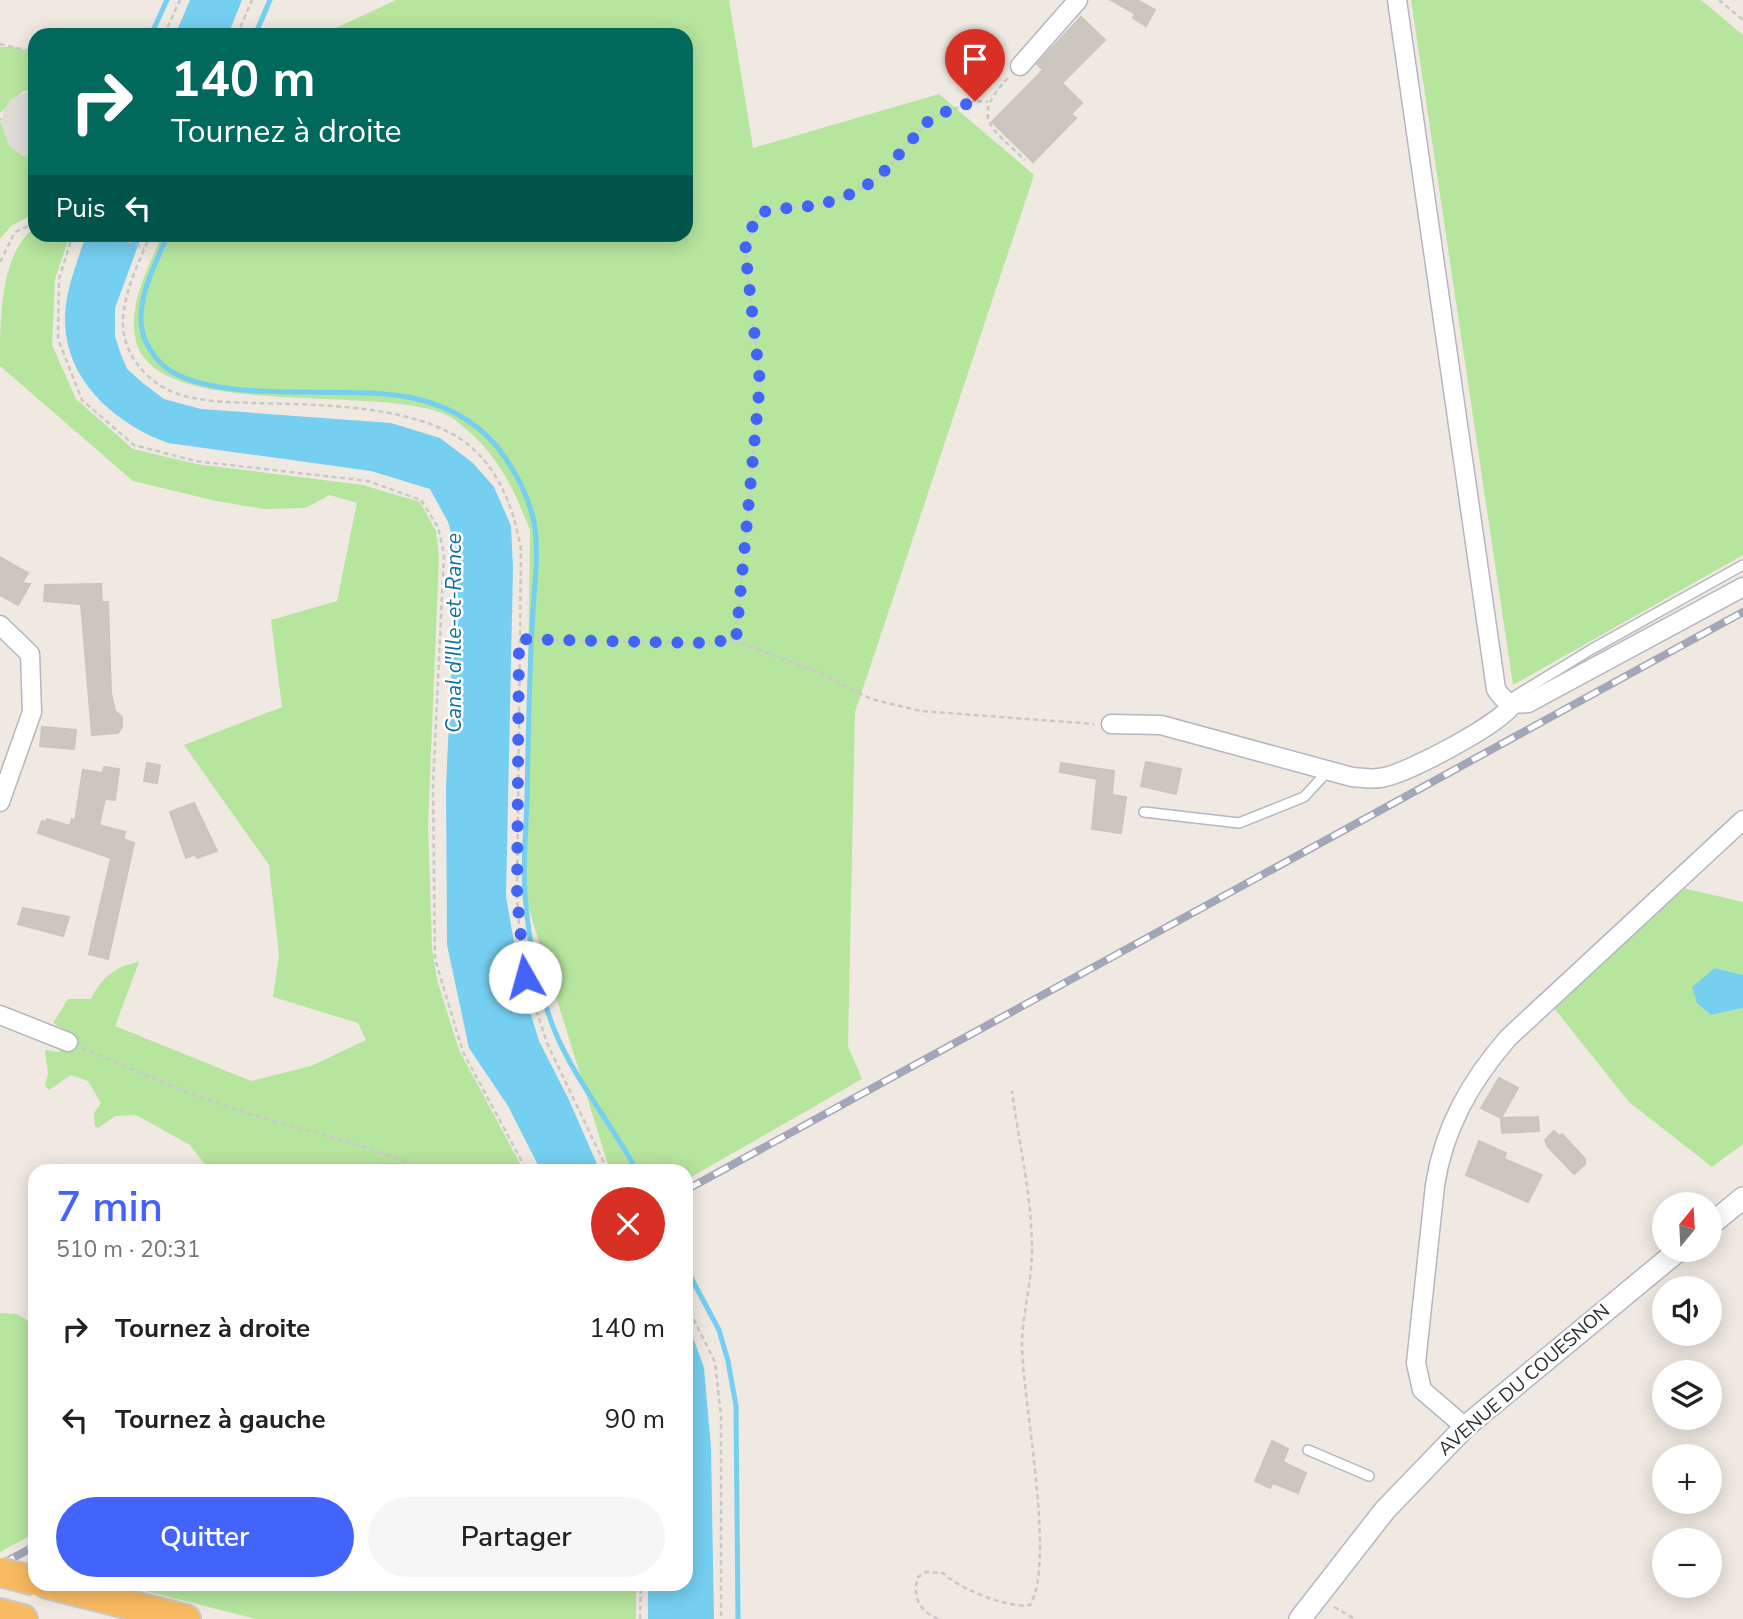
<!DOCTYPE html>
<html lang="fr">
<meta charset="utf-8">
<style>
body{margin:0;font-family:"Nunito Sans",sans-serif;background:#f6f6f6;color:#222;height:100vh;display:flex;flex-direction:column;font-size:26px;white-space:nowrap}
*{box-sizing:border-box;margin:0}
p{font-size:23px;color:#767676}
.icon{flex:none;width:38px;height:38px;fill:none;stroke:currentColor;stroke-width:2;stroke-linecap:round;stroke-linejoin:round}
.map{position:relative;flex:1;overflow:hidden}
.sheet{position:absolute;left:28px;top:1164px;width:665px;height:427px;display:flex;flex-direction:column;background:#fff;border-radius:21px;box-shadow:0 4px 18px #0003}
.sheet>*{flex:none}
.top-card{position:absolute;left:28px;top:28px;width:665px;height:214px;border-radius:21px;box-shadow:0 4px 18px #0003;background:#00695c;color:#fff;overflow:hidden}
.needle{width:46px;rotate:18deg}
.buttons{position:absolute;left:1652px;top:1192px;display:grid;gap:14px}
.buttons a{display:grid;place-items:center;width:70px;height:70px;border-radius:50%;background:#fff;box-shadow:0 4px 18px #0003;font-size:35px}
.pin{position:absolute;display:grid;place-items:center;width:60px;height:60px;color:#fff;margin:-72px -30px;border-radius:50% 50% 50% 0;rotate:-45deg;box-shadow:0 0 7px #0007}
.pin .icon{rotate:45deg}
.me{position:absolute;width:77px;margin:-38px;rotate:353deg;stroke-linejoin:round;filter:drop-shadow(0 0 5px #0008)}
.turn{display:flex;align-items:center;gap:24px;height:147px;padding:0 28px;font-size:32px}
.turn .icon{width:91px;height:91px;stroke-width:2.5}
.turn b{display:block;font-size:49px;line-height:60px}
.then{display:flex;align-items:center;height:66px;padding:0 28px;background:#0003;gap:14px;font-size:26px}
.round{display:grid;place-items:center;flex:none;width:74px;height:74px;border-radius:37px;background:#f6f6f6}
.head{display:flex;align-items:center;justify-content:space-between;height:119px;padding:0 28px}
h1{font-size:42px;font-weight:600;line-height:52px;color:#4264fb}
.primary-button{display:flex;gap:14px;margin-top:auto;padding:14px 28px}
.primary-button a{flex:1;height:80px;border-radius:42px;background:#4264fb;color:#fff;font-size:28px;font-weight:600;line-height:80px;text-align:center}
.primary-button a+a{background:#f6f6f6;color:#222}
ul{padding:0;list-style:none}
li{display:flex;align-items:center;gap:21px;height:91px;padding:0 28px}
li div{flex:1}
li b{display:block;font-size:26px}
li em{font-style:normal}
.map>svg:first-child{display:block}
.green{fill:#b6e59e}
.plaza{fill:#dfdcd8}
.water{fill:#75cff0}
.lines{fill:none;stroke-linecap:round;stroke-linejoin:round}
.stream{stroke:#75cff0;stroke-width:5}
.building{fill:#cbc7bf;stroke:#cbc5ba;stroke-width:2}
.service-casing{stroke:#b4b7c1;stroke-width:12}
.minor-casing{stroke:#b4b7c1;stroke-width:21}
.tertiary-casing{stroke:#b4b7c1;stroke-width:24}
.trunk-casing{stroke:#c9c9c9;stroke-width:32}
.path{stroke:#c9c9c9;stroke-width:2.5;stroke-dasharray:5 3.5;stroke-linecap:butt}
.service{stroke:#fff;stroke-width:9}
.minor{stroke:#fff;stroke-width:18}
.tertiary{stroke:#fff;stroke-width:21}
.trunk{stroke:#f8ba60;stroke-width:28}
.rail-casing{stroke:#a3a6b8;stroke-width:8}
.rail{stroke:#fff;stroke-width:5;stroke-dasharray:16;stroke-linecap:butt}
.trunk-bridge-casing{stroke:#c9c9c9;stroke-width:32;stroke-linecap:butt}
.trunk-bridge{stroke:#f8ba60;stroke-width:28}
.route{stroke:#4264fb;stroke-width:12;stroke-dasharray:0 21.6}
.labels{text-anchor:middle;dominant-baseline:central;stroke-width:5;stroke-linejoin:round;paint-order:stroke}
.street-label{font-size:19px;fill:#2e2e2e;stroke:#fff}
.water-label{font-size:21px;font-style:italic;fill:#0d6fa3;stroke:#fff}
</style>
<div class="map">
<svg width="1743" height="1619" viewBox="0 0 1743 1619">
<rect width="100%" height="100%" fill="#efe9e1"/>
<path class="green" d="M396,0H729L753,148L939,94L1034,175L855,712L848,1046L862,1079L686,1180V1171H610L525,896L530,530C514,490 500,458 466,429C461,425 455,419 449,416C382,382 157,423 136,341C127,305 149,267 162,235L686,234V35H321Z
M1411,0H1701L1743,35V555L1513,685Z
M0,47H14L35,53V89L23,91L0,113Z
M0,121L29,158H35V213L11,226L0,239Z
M35,228V234L70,235L55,279L52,345L76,399L133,449L196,464L363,485L420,502L436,531L439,556L428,825L432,949L437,980L459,1050L524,1171H210L190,1145L136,1115L115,1116L98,1128L95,1126L94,1113L101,1103L88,1081L71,1075L49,1090L45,1085L48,1074L45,1050L59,1052L70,1033L53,1023L68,999H91C101,978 115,966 139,962L115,1026L251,1081L311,1066L366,1040L358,1023L273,997L279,955L269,865L184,745L282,707L271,620L337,601L357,503L330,495L305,508L264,509L216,501L133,481L0,366C0,320 0,252 35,228Z
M1683,888L1743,902V975L1715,968L1711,1015L1743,1008V1144L1712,1167L1629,1102L1553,1007Z
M0,1313L17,1314L35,1325V1533L0,1552Z
M118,1584H636V1619H256Z"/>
<path class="plaza" d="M33,89H35V158L22,156L10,147L2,127L3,112L11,99Z"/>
<path class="water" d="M190,0H242L228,35H175Z
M86,235H142L115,308V336L120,352L127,369L144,384L164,399L201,409L391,423L440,438L473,463L494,487L511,526L513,568L506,896L520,978L539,1041L569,1100L600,1171H541L508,1106L469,1048L447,945L446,786L457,553L448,522L430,489L371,471L168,443C121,426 73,388 66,334C61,300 76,266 86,235Z
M1715,968L1743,975V1008L1711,1015L1697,1003L1692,987Z
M686,1318L704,1368L711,1448L714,1619H648V1584H686Z"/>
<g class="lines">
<path class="stream" d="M151,35L167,0
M255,35L270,0
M168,234C157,261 141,289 141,318C140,340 156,364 176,374C235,404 346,384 413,398C450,406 485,426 506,459C519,478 529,499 534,522C540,555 533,595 532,629C529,685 528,742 527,799C526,834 522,871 526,906C530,948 539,990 554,1029C574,1079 611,1123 637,1171
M686,1268L719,1330L728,1361L736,1406L738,1619"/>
</g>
<path class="building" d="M1111,0H1137L1155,10L1146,26L1133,18L1135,14Z
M1081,17L1105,40L1062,83L1082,103L1071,114L1076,118L1033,162L992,122L1043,70L1037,64Z
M0,557L28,573L22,583L30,584L18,605L0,595Z
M101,584L102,602H108L111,693L115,711L122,717V727L118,733L92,735L81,604L44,601L45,585Z
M42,727L76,730L74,749L40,746Z
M1146,762L1181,769L1176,794L1141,786Z
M147,763L160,765L157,783L144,781Z
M1061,763L1114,771L1112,795L1126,797L1121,833L1092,829L1097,779L1060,772Z
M104,767L119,769L115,800L105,799L99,825L125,832L123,839L134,843L108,959L89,954L111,858L38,833L42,821L46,822L47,819L70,826L72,819L75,821L83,770L103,773Z
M194,803L217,851L197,858L195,854L186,858L170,812Z
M23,908L69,917L63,936L18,924Z
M1499,1078L1518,1088L1501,1118L1481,1108Z
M1538,1117L1539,1131L1502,1133L1501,1118Z
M1554,1131L1560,1137L1562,1134L1585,1159V1164L1574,1174L1548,1147L1545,1140Z
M1479,1141L1506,1153L1504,1159L1542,1175L1528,1202L1466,1175Z
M1272,1441L1288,1449L1283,1462L1306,1473L1298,1493L1273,1483L1270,1488L1255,1481Z"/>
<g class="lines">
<defs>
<path id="service" d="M1513,704L1515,696L1592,649L1743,565
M1144,812L1239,823L1304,797L1328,771
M1308,1450L1369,1476"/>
<path id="minor" d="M1397,0L1496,689C1504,703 1513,705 1528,703L1743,587
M1020,66L1078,0
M0,625L30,654L32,712L0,802
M1111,724L1161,725L1352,777C1363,778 1374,780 1385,777C1411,771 1499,725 1513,704
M0,1015L68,1042
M1465,1427L1422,1390L1416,1363L1435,1185C1444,1128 1470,1082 1508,1038L1743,820"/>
<path id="tertiary" d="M1710,1225L1743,1198
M1300,1619L1385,1510L1465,1427L1679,1250"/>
<path id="trunk" d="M47,1584L186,1619
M0,1613L23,1619"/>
</defs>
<use href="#service" class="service-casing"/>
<use href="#minor" class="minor-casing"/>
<use href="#tertiary" class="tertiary-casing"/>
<use href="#trunk" class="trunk-casing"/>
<path class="path" d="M1719,0L1743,20
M164,35L180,0
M237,35L252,0
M0,44L35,52
M1008,78C969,119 992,128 1025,160
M0,120L2,119
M73,234L59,279L58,339L82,400L134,445L195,461L368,481L421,500L438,527L444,554L433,785L435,959L463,1052L527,1171
M112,234L144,248
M151,234C140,259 128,283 124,310C118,343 137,373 166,389C191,402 226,402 255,403C317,405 409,404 462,440C498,465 514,508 521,550L517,897L522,966L547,1043L608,1171
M0,262L15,232L35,223
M520,639L694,643L735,641L818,672L871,699L921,711L1094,724
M735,641L760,382L745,249L756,216L768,210L821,205L856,192L879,177L932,117L975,101L988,102
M82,1048C139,1072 196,1098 256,1116C314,1133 373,1146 428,1171
M686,1304L715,1362L721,1416V1619
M1334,1607L1355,1619
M640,1619L641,1584
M938,1619C919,1611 912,1596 918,1577L926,1572L943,1573C958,1588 1008,1609 1030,1605C1056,1562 1023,1403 1022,1346C1022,1314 1032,1282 1032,1250C1032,1196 1019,1144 1012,1091"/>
<use href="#service" class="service"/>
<use href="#minor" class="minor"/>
<use href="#tertiary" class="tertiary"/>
<use href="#trunk" class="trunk"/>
<defs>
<path id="rail" d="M686,1190L1743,612
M0,1565L35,1546"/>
</defs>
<use href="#rail" class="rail-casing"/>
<use href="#rail" class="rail"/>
<defs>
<path id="trunk-bridge" d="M0,1572L35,1581"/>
</defs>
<use href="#trunk-bridge" class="trunk-bridge-casing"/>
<use href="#trunk-bridge" class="trunk-bridge"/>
</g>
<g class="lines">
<path class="route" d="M525,977L517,897L519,639L694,643L736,640L760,382L745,249L756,216L768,210L821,205L856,192L879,177L932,117L975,101"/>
</g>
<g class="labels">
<g class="street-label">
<text transform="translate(1524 1380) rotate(-41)">AVENUE DU COUESNON</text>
</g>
<g class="water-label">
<text transform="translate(454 633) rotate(-90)">Canal d'Ille-et-Rance</text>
</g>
</g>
</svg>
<div class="buttons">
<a><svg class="needle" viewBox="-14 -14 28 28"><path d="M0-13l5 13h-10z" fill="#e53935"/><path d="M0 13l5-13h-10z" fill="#767676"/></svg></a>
<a><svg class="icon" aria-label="sound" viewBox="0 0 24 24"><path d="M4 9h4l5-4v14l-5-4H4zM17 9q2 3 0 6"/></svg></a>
<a><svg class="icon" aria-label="layers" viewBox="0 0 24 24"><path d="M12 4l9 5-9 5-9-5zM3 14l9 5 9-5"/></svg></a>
<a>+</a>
<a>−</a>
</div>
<div class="pin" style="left:975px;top:101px;background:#d93025"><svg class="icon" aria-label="arrive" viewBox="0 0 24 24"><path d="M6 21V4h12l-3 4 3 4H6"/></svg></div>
<svg class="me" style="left:525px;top:977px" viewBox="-20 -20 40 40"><circle r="19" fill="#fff"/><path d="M0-13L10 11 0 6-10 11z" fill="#4264fb"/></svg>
<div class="top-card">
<div class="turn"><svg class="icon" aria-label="right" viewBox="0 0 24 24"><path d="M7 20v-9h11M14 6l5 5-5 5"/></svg><div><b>140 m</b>Tournez à droite</div></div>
<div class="then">Puis<svg class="icon" aria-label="left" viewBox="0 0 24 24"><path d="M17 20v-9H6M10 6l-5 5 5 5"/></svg></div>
</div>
<section class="sheet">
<div class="head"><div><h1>7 min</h1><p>510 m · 20:31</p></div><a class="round" style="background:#d93025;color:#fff"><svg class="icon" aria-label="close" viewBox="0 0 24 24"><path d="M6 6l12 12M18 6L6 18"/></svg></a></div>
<ul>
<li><svg class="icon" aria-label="right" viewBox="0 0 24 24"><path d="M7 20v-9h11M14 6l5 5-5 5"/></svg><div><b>Tournez à droite</b></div><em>140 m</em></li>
<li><svg class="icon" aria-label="left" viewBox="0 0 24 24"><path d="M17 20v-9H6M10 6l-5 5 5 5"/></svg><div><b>Tournez à gauche</b></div><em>90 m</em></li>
</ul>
<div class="primary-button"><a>Quitter</a><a>Partager</a></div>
</section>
</div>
